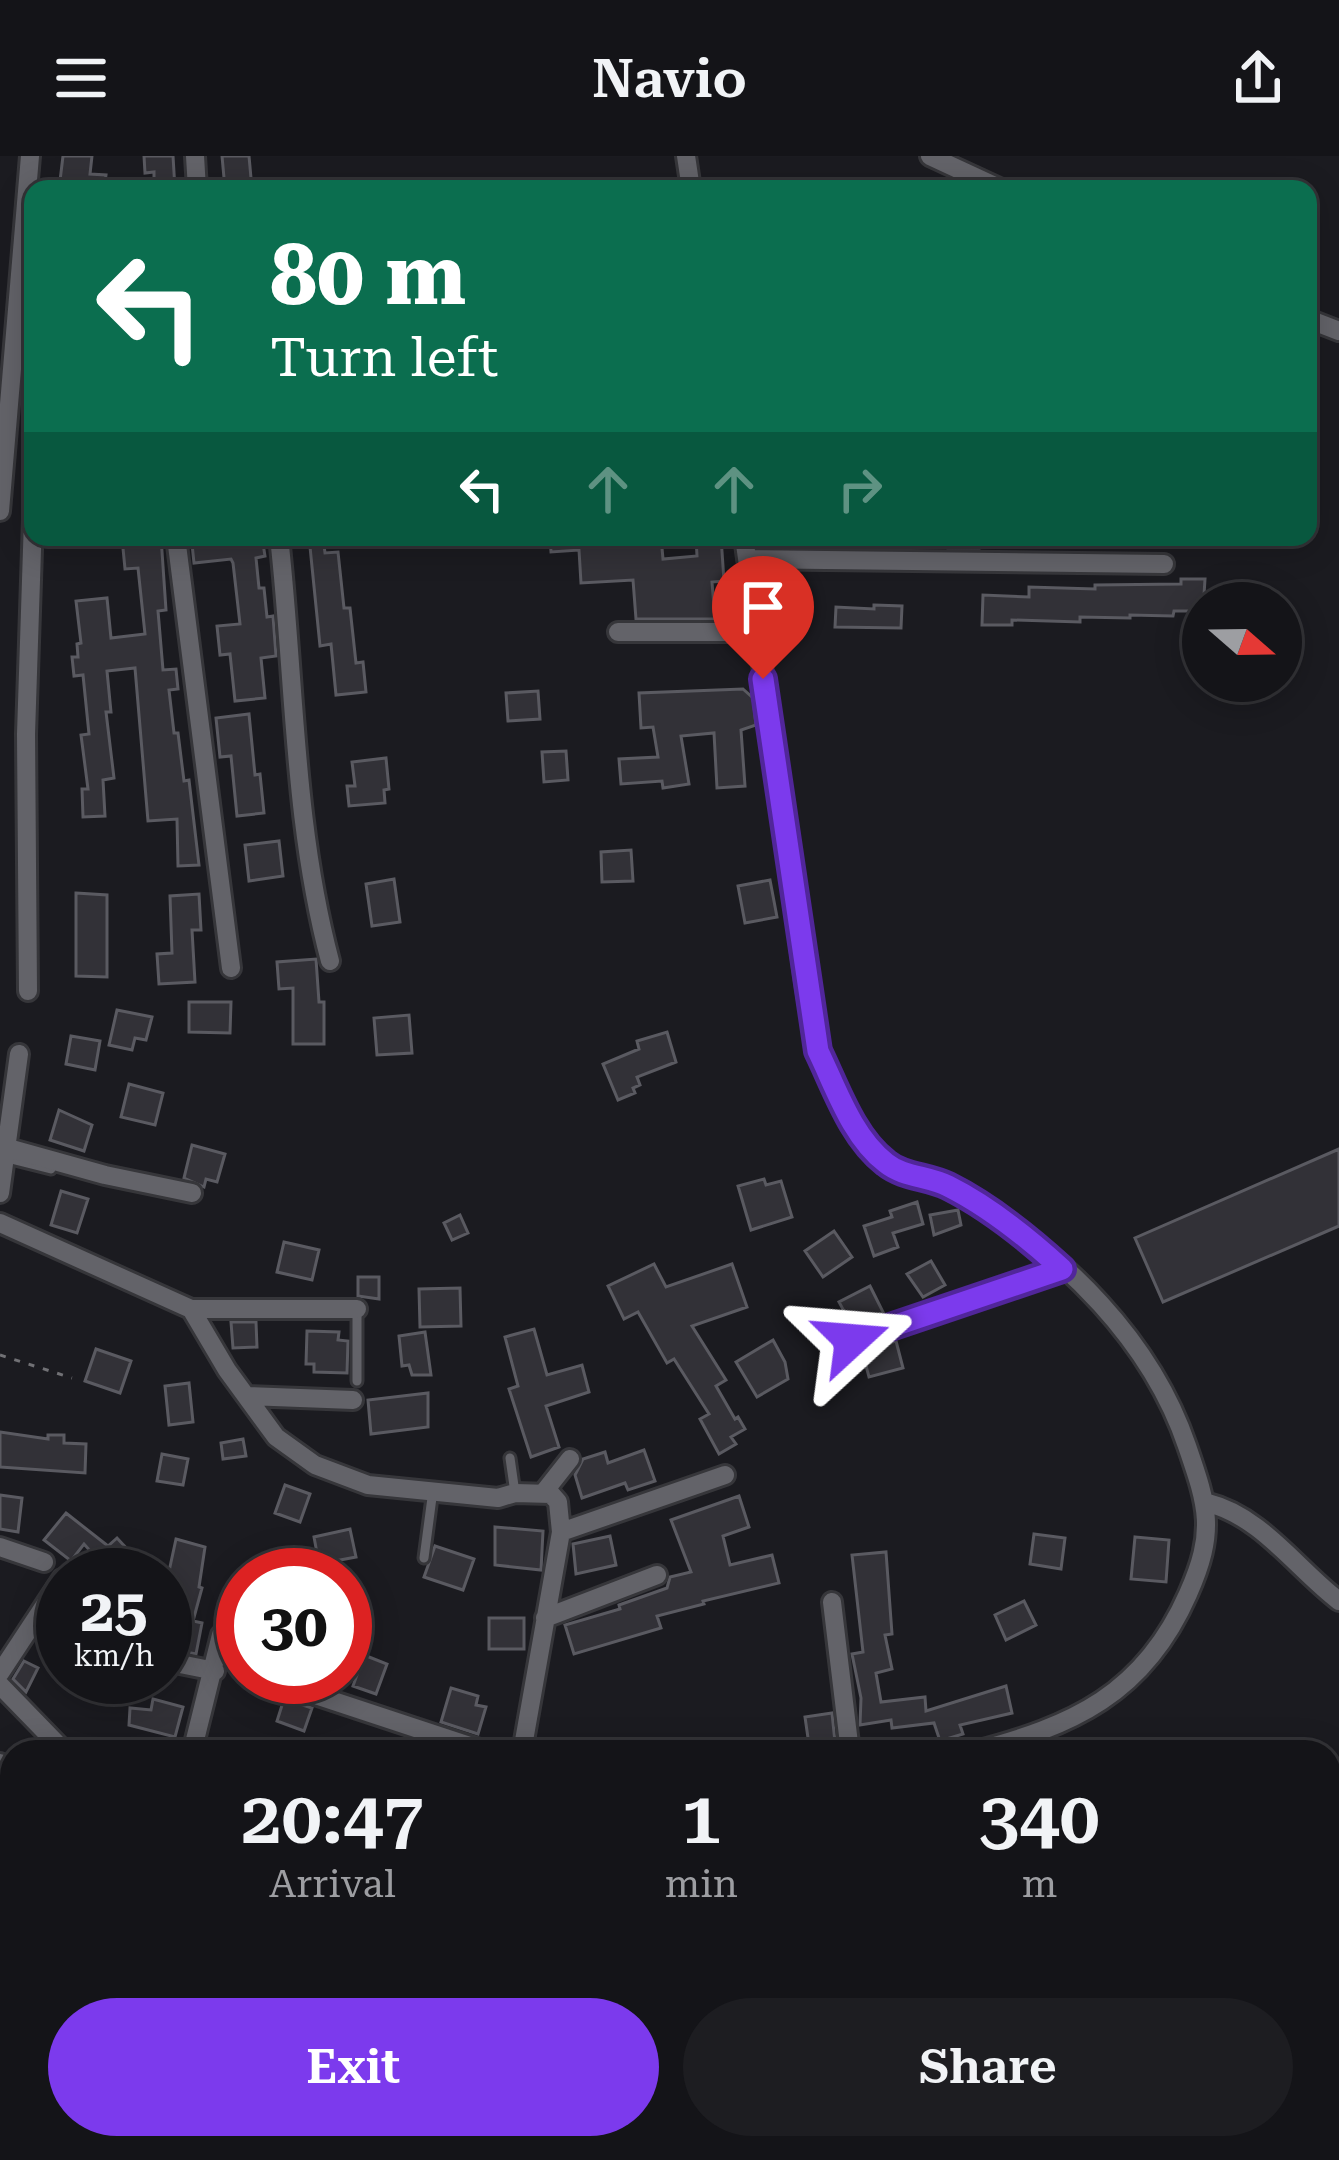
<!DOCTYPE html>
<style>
body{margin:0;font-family:"Roboto Serif",serif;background:#1d1d21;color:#f1f3f6;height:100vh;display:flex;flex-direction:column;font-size:45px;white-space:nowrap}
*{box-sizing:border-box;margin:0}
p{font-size:39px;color:#9d9ea2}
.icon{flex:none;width:66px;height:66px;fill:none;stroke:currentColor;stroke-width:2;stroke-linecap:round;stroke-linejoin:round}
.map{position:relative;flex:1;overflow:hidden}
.details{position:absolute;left:0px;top:1584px;width:1341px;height:420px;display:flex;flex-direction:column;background:#141418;border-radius:36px 36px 0 0;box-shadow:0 6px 30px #0003,0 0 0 3px #333337}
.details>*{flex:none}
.guide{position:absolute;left:24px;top:24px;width:1293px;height:366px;border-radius:24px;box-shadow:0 6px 30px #0003,0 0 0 3px #333337;background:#0b6e4f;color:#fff;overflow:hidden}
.needle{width:78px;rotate:110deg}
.tools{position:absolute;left:1182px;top:426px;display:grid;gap:24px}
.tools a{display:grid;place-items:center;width:120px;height:120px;border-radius:50%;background:#141418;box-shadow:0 6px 30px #0003,0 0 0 3px #333337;font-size:60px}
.speed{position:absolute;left:36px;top:1392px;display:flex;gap:24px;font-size:60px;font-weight:700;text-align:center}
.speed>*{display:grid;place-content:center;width:156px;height:156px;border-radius:50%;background:#141418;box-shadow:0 6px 30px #0003,0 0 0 3px #333337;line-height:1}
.speed small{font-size:30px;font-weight:400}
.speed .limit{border:18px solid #d22;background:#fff;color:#111}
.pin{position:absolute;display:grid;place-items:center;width:102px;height:102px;color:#fff;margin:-123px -51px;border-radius:50% 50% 50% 0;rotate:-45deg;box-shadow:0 0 12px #0007}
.pin .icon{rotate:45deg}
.me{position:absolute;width:132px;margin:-66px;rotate:71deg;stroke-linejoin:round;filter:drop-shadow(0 0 9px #0008)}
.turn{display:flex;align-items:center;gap:42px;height:252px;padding:0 48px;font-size:54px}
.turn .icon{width:156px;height:156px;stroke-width:2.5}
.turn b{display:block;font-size:84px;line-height:102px}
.lanes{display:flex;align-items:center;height:114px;padding:0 48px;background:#0003;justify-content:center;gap:60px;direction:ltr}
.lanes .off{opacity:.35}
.eta{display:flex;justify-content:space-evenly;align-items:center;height:204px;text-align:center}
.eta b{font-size:72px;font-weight:600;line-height:84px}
.action{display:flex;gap:24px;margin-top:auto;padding:24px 48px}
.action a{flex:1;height:138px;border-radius:72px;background:#7c3aed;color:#fff;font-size:48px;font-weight:600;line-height:138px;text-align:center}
.action a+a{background:#1d1d21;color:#f1f3f6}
header{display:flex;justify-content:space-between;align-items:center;height:156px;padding:0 48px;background:#141418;font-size:54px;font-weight:600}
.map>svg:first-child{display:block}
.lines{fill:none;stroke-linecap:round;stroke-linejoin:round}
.canal{stroke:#423f62;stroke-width:18}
.building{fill:#323137;stroke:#5a5a61;stroke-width:3}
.lane-casing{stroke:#36363a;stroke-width:15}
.street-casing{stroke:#36363a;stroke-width:24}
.path{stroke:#717175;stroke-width:3;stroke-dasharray:6 9;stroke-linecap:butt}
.lane{stroke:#636369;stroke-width:9}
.street{stroke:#636369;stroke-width:18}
.route-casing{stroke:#51269a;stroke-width:30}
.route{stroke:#7c3aed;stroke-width:21}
</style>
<header><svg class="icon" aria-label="menu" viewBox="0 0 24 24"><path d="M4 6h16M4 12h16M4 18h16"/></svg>Navio<svg class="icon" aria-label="share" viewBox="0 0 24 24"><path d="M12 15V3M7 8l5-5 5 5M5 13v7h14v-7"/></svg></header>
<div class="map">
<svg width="1339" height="2004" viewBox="0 0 1339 2004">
<rect width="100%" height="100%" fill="#1b1b20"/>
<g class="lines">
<path class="canal" d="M1329,1858L1339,1855
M928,2004L961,1992"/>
</g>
<path class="building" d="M63,0H92L90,18L106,19L104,33H59Z
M144,0H173L175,33H154V16L145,17Z
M222,0H249L252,33H225Z
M161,381L166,454L158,455L163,514L176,513L178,533L169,534L174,577H178L184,625L189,624L199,709L178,710L177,663L148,665L135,512L107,515L111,556H106L114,622L103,624L105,660L83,661L82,633H88L81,579L89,578L83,519L74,520L72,501H78L77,488L81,487L76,445L107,442L111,482L145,478L138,412L125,413L122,382Z
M245,381H262L265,400L256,402L259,432H264L267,461L273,460L276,500L261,502L265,542L235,545L230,498L220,499L217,470L240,468L233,407L231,403L194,407L192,388Z
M309,381H323L325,397L338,396L344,452H350L356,507L363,506L366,536L336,539L331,488L320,490Z
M550,381H661L663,403L697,400L696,381H721L724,425L712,426L715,463H636L633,424L581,427L579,394L551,396Z
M879,381H913V392L878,391Z
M948,381H979V392H948Z
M1181,423H1205L1203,455H1174L1173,460L1130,459V462L1080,461V466L1012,464V469H982L983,439L1029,441V431L1095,433V429L1181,428Z
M874,449L902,450L901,472L835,471L836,451L874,453Z
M743,533L753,542L756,569L741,574L745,630L717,632L714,577L681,580L689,628L663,632L662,625L621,628L619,603L658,601L653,571L641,572L639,537Z
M538,535L540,563L508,565L506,537Z
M249,558L255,619L260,618L264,657L237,660L231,600L220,601L216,562Z
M566,595L568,624L544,626L542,596Z
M386,602L389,633L384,634L385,647L349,650L347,630H355L352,606Z
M279,685L283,720L249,725L245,689Z
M631,694L633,725L602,726L601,696Z
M394,723L400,766L372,770L366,728Z
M770,724L777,761L745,767L738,730Z
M76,737L107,739V821L76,820Z
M199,738L201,774H192L195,826L159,828L157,798L172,797L170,740Z
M316,803L319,846H324V888H293V832L279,833L277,806Z
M189,846H231L230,877L189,876Z
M117,854L152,861L146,884L135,882L132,894L109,889Z
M409,859L412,897L377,899L374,862Z
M667,876L676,906L637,921L640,929L633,932L635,937L618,944L603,908L639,893L637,885Z
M71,880L100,885L95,914L66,908Z
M129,928L163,937L155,969L121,961Z
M59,954L92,969L84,995L50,984Z
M192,989L225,998L217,1026L206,1023L204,1031L184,1022Z
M1339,993V1070L1163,1146L1135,1082Z
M764,1023L766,1029L781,1025L792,1061L751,1074L738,1030Z
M61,1035L88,1043L77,1077L51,1069Z
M917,1046L923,1068L893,1077L898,1091L874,1100L864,1070L892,1061L890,1055Z
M958,1054L961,1069L934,1079L930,1059Z
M460,1059L468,1077L452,1084L444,1067Z
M834,1075L852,1101L823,1121L805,1095Z
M284,1086L319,1094L312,1124L277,1116Z
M931,1105L945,1129L923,1141L907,1118Z
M654,1108L666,1131L732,1108L747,1151L692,1170L726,1224L716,1230L735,1263L738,1261L745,1273L731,1281L736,1288L719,1298L700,1263L709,1258L674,1203L667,1207L638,1156L624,1163L608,1130Z
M358,1121H379V1143L358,1140Z
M870,1130L883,1156L852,1170L839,1146Z
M460,1132L461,1170L420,1171L419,1133Z
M231,1166H256L257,1191L233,1192Z
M534,1173L547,1219L582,1209L589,1236L546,1250L559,1291L531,1301L509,1233L518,1230L505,1181Z
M307,1175L339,1176L338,1184L348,1185L347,1217L314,1216V1208H306Z
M425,1176L431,1219H412L409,1209L402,1210L399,1180Z
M773,1184L785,1206L788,1223L757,1241L736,1206Z
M896,1185L903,1212L869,1221L862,1195Z
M96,1193L131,1205L120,1237L85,1225Z
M189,1227L193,1266L169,1269L165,1230Z
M428,1237V1271L371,1278L368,1244Z
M0,1276L48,1283V1279H64V1287L86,1288L85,1317L0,1311Z
M243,1283L246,1300L223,1303L221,1287Z
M644,1294L655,1325L628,1334L625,1327L582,1342L575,1319L583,1303L605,1296L608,1307Z
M162,1298L188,1303L183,1329L157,1325Z
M285,1329L310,1338L300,1366L275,1357Z
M0,1339L22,1342L18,1376L0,1373Z
M739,1340L749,1371L723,1380L730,1409L772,1399L779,1427L703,1445L704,1448L657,1460L661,1472L574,1498L565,1469L620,1453L619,1449L667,1432L670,1421L691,1416L671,1364Z
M66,1357L108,1390L117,1382L144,1411L135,1419H112L84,1388L71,1405L44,1384Z
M495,1371L543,1375L541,1414L495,1409Z
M350,1373L356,1401L319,1408L314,1381Z
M1034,1378L1065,1382L1061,1413L1030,1408Z
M610,1380L616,1409L576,1418L573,1388Z
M1135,1381L1169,1384L1166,1426L1131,1423Z
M176,1383L205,1391L199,1431L202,1432L193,1465L202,1467L196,1498L165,1492V1434Z
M435,1390L474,1403L463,1434L424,1421Z
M886,1396L892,1478L885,1479L892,1513L876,1517L881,1546L925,1541L926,1555L1006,1530L1012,1557L960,1569L963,1578L940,1585L934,1567L892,1572L891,1564L860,1569L861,1542L852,1498L863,1496L852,1399Z
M1024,1445L1036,1469L1006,1484L995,1459Z
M489,1462H524V1493H489Z
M364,1499L387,1508L376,1538L353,1530Z
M24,1505L38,1512L26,1536L13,1523Z
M451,1532L478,1540L476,1549L486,1551L478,1578L441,1566Z
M153,1543L183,1551L175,1581L129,1569L130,1552L151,1554Z
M284,1543L312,1552L304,1575L277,1565Z
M832,1557L836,1596H810L805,1561Z"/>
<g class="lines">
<defs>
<path id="lane" d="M7,1002L51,1013
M357,1153V1225
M510,1302L515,1337
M424,1402L433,1334
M159,1596V1595
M216,1993L218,1992"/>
<path id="street" d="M195,0L197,33
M686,0L691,33
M930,0L1001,33
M1308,163L1339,175
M0,355L30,0
M176,381L231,812
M279,381C295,523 293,666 330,805
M744,381C759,492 776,603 791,714C801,788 803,867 837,934C851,962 865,998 895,1013C920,1025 947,1027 971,1042C1065,1100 1151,1184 1187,1290C1208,1351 1216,1375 1188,1438C1144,1538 1073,1570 972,1596
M747,403L1164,408
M618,476H756
M28,835L26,578L33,363
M8,992L105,1019L192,1037
M0,1037L19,898
M0,1067L191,1153L227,1214L276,1281L315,1309L368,1329L498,1342L515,1337L551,1338L558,1346L561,1376L522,1596
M191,1153H357
M852,1184L1062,1113
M246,1240L353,1244
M544,1336L570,1303
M1208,1347C1261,1360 1297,1413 1339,1445
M561,1376L725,1319
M0,1391L44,1406
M832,1446L850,1596
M545,1462L657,1419
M165,1505L215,1515
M0,1517L62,1423
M276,1526L488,1596
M0,1529L65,1596
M192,1596L221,1479
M0,1607L12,1619
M292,1992L298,2004
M349,1992L355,2004"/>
</defs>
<use href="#lane" class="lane-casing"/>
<use href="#street" class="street-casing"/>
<path class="path" d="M0,1199L72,1222"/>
<use href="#lane" class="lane"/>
<use href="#street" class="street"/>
</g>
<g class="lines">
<defs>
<path id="route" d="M763,523L818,895C836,932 852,981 886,1007C903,1021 928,1020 948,1030C990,1051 1027,1081 1062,1113L852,1184"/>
</defs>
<use href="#route" class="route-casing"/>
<use href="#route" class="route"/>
</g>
</svg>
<div class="tools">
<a><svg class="needle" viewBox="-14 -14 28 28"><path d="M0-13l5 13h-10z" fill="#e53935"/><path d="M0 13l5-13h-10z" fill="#9d9ea2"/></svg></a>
</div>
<div class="speed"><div>25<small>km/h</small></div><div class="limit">30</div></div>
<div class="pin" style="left:763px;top:523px;background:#d93025"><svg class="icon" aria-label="arrive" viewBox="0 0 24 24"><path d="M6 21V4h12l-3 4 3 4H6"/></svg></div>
<svg class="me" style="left:852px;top:1184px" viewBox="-20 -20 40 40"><path d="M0-17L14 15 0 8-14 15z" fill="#7c3aed" stroke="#fff" stroke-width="4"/></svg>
<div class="guide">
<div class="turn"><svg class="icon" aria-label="left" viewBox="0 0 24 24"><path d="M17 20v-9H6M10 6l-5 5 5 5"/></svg><div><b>80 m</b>Turn left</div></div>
<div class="lanes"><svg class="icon" aria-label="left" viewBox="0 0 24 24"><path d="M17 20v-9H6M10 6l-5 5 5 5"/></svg><svg class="icon off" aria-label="ahead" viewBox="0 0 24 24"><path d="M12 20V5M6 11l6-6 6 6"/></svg><svg class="icon off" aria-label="ahead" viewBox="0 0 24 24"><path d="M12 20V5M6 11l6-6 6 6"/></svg><svg class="icon off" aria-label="right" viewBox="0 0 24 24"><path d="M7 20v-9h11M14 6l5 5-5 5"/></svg></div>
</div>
<section class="details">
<div class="eta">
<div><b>20:47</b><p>Arrival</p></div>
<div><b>1</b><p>min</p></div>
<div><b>340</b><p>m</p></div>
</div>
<div class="action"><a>Exit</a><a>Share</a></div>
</section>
</div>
